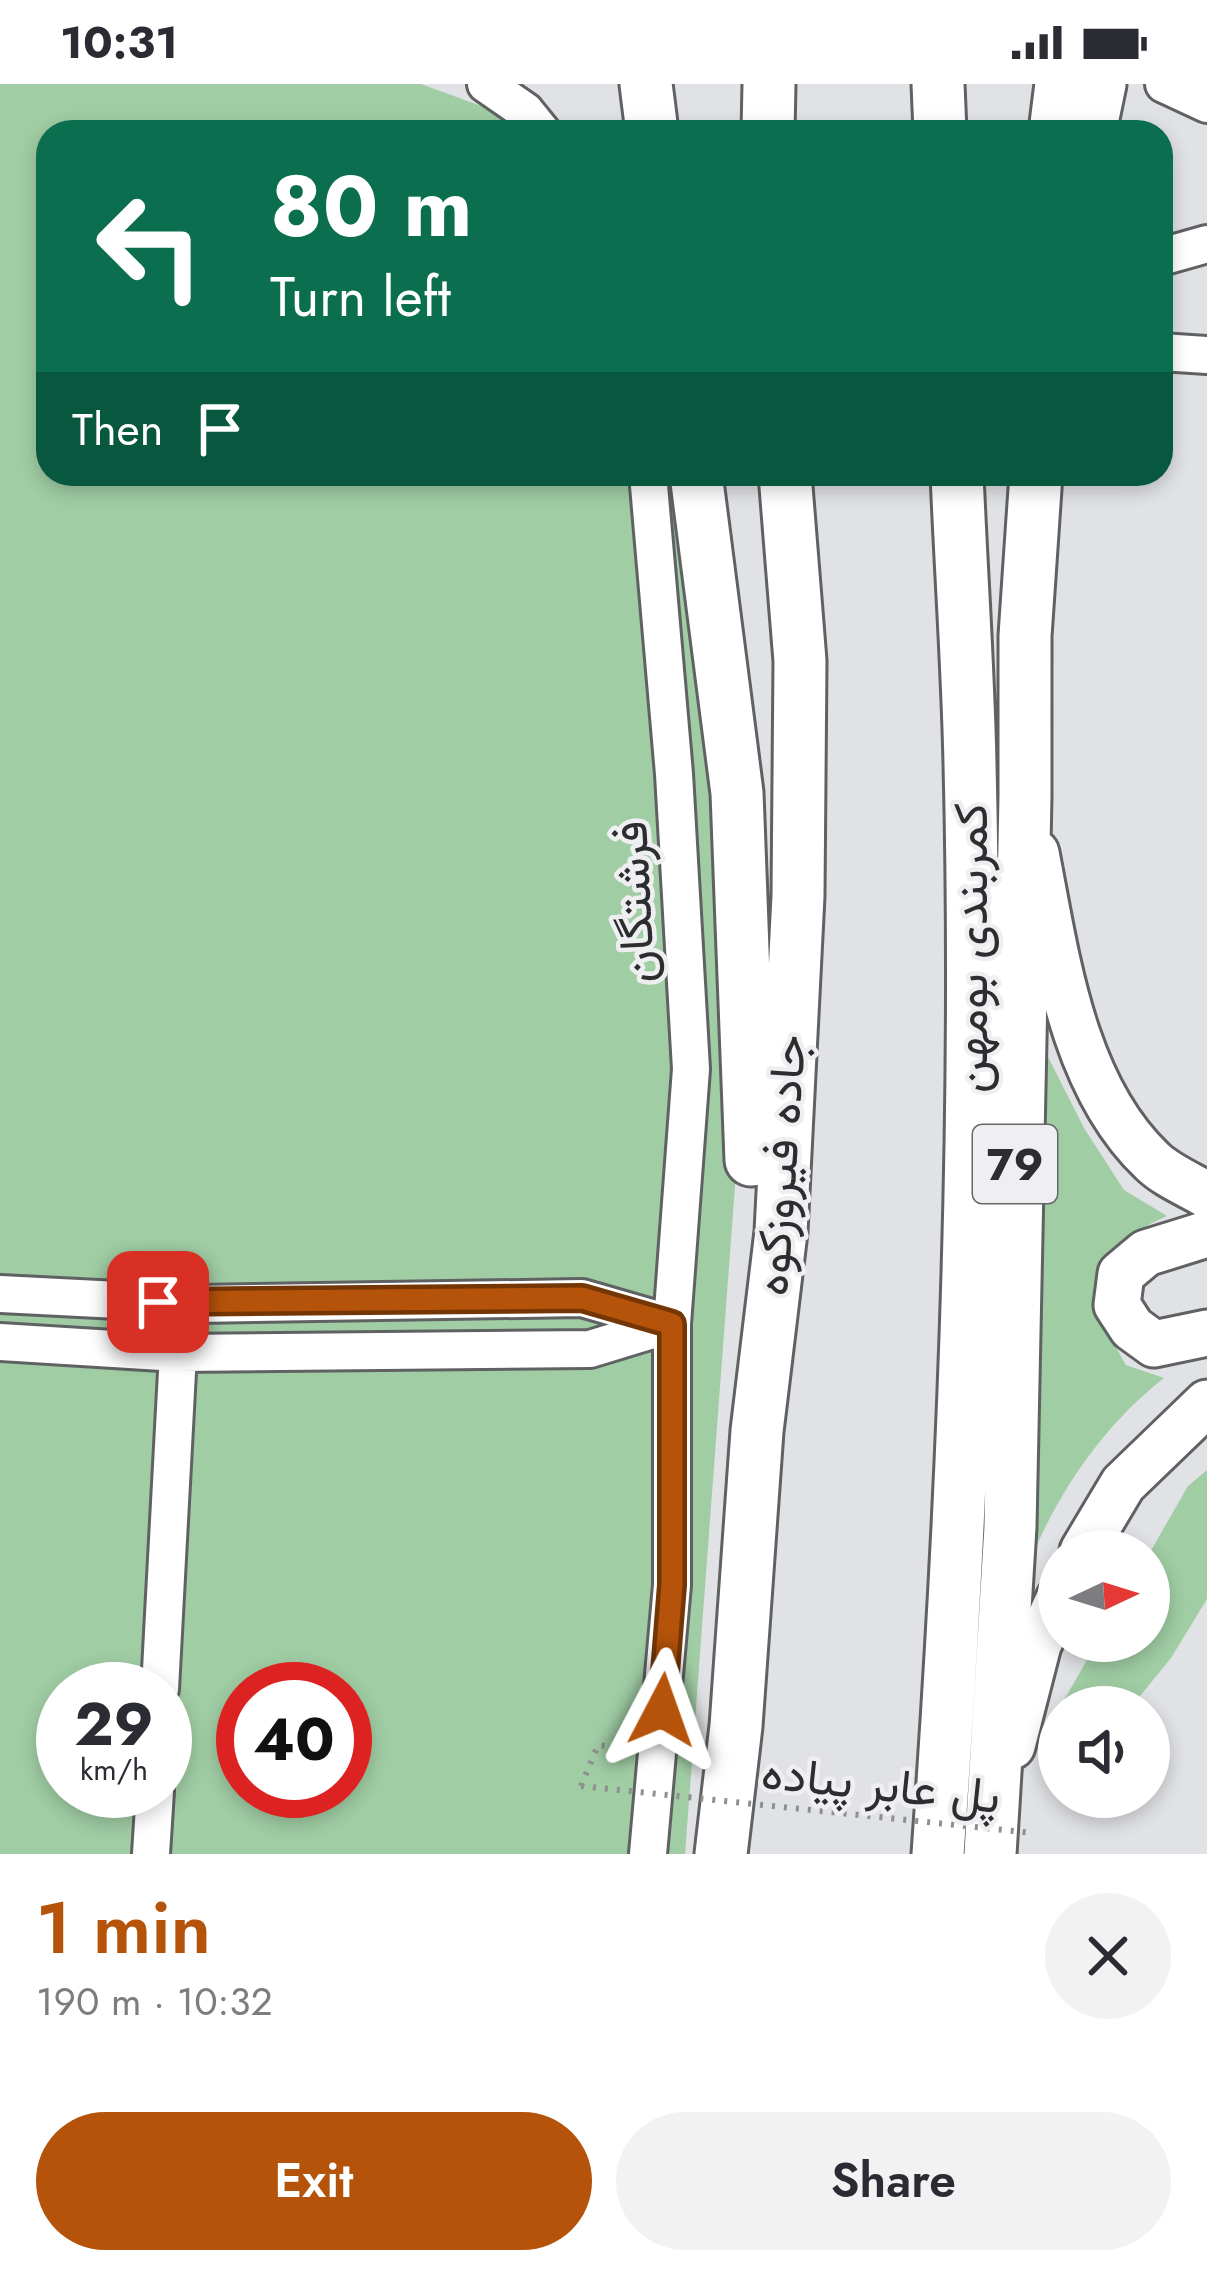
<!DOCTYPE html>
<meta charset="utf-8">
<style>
body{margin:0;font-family:Jost,Vazirmatn,sans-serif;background:#f2f2f3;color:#2b2b33;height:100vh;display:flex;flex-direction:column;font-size:45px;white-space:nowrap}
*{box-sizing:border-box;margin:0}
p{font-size:39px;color:#7c7c81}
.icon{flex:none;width:66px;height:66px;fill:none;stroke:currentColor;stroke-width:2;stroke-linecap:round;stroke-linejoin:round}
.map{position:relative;height:1770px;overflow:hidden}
.drawer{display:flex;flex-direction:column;background:#fff;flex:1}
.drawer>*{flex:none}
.guide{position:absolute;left:36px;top:36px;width:1137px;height:366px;border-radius:36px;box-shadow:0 6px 18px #0003;background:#0b6e4f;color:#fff;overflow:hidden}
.needle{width:78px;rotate:86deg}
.controls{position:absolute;left:1038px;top:1446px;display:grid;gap:24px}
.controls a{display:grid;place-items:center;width:132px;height:132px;border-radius:50%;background:#fff;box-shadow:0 6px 18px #0003;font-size:60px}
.speed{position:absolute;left:36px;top:1578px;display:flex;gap:24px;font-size:60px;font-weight:700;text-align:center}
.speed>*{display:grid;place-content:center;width:156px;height:156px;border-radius:50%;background:#fff;box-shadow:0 6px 18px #0003;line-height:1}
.speed small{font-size:30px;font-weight:400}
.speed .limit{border:18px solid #d22;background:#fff;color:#111}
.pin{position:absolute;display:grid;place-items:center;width:102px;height:102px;color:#fff;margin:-51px;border-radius:24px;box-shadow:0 6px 18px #0006}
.me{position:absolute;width:132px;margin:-66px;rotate:4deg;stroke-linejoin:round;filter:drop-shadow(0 0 9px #0008)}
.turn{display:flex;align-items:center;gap:42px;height:252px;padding:0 36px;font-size:54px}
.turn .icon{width:156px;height:156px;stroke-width:2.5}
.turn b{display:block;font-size:84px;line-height:102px}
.then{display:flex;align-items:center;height:114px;padding:0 36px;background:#0003;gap:24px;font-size:45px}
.round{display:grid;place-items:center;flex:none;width:126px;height:126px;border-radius:63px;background:#f2f2f3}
.headline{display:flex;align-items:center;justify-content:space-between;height:204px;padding:0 36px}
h1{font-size:72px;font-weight:600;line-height:90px;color:#b45309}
.cta{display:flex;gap:24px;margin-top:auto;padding:24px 36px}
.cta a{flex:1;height:138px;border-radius:72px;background:#b45309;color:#fff;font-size:48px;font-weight:600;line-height:138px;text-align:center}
.cta a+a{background:#f2f2f3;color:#2b2b33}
.status{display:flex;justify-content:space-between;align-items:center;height:84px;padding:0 60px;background:#fff;direction:ltr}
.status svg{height:33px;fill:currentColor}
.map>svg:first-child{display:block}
.green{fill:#a0cda4;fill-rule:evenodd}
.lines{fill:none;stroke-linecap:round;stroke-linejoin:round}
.minor-casing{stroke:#606163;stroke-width:42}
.major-casing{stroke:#606163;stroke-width:51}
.highway-casing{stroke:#606163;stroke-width:57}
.path{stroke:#8e8f91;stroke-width:6;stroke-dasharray:3 9;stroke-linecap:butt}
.minor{stroke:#fff;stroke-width:36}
.major{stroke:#fff;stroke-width:45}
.highway{stroke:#fff;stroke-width:51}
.path-bridge{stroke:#8e8f91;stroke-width:6;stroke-dasharray:3 9;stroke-linecap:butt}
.route-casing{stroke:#753606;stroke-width:30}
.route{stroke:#b45309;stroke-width:21}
.labels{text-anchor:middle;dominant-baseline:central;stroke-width:9;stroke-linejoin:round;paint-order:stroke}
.shield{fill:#efeff2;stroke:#666769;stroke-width:3}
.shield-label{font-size:45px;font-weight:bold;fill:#2c2d2e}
.street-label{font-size:48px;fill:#2c2d2e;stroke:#efeff2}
</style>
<div class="status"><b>10:31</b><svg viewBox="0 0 49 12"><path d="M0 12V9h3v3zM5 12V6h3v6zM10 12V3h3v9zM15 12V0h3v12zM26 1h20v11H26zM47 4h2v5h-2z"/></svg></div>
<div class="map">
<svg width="1207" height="1770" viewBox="0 0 1207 1770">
<rect width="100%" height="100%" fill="#e1e2e5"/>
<path class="green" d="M0,0H421L552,48H48V390H690L748,929L685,1770H0ZM63,1605H165V1707H63ZM243,1605H345V1707H243Z
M1042,961L1084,1044L1124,1106L1167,1132C1083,1169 1083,1207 1126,1281L1164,1294C1104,1341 1061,1404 1031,1474Z
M1207,1386V1515L1171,1574L1131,1623H1060L1098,1557H1149V1470L1188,1402Z"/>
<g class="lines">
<defs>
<path id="minor" d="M486,0L525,27L542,48
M1164,0L1207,20
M1161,173L1207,160
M1161,268L1207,271
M0,1210L197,1220L582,1214L672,1240
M0,1258L178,1269L590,1265L672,1240
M160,1605L178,1269
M151,1770L155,1707
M648,1770L672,1501V1240L691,985L674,690L648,390"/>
<path id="major" d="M1036,769C1056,872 1072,1001 1152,1077C1166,1091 1190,1101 1207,1111
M1207,1150L1146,1169L1121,1190L1117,1221L1132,1244L1154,1260L1207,1249
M1083,1467L1123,1400L1207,1319
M1012,1662L1038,1561L1059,1515"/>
<path id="highway" d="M646,0L652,48
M938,0L940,48
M768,48L769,0
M1055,48L1061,0
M1090,48L1100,0
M696,390L737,709L751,1076
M721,1770L736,1642L757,1347L781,1148L798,812L800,577L785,390
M938,1770C964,1408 979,1044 970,680C968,584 961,487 957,390
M990,1770L1010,1443L1025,712V552L1036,390"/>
</defs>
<use href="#minor" class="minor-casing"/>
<use href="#major" class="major-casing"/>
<use href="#highway" class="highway-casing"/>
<path class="path" d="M581,1702L598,1661L629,1665"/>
<use href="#minor" class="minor"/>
<use href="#major" class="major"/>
<use href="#highway" class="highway"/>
<path class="path-bridge" d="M581,1702L1032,1749"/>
</g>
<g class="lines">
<defs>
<path id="route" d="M158,1218L582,1214L672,1240V1501L662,1626"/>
</defs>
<use href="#route" class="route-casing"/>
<use href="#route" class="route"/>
</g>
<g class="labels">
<rect class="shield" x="973" y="1041" width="84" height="78" rx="9"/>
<g class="shield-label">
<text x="1015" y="1080">79</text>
</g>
<g class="street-label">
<text transform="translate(634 818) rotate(-93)">فرشتگان</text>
<text transform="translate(970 864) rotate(-90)">کمربندی بومهن</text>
<text transform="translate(780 1081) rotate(-86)">جاده فیروزکوه</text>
<text transform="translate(881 1700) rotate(6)">پل عابر پیاده</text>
</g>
</g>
</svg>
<div class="controls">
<a><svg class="needle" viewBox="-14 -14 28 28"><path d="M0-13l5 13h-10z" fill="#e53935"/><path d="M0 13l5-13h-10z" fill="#7c7c81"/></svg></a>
<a><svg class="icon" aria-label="sound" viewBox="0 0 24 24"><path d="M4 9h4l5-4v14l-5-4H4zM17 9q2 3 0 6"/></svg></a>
</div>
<div class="speed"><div>29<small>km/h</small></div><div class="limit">40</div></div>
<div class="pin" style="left:158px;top:1218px;background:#d93025"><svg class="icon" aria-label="arrive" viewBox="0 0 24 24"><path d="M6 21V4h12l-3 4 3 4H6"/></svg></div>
<svg class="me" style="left:662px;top:1626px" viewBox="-20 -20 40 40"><path d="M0-17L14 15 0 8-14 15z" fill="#b45309" stroke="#fff" stroke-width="4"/></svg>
<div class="guide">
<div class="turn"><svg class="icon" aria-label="left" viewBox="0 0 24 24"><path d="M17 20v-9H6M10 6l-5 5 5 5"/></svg><div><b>80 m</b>Turn left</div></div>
<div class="then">Then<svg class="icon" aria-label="arrive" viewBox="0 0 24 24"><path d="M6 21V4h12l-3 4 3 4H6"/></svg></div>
</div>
</div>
<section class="drawer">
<div class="headline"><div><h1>1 min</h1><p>190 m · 10:32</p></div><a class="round"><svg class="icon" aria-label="close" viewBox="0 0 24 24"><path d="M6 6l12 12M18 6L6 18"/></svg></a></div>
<div class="cta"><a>Exit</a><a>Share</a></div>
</section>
